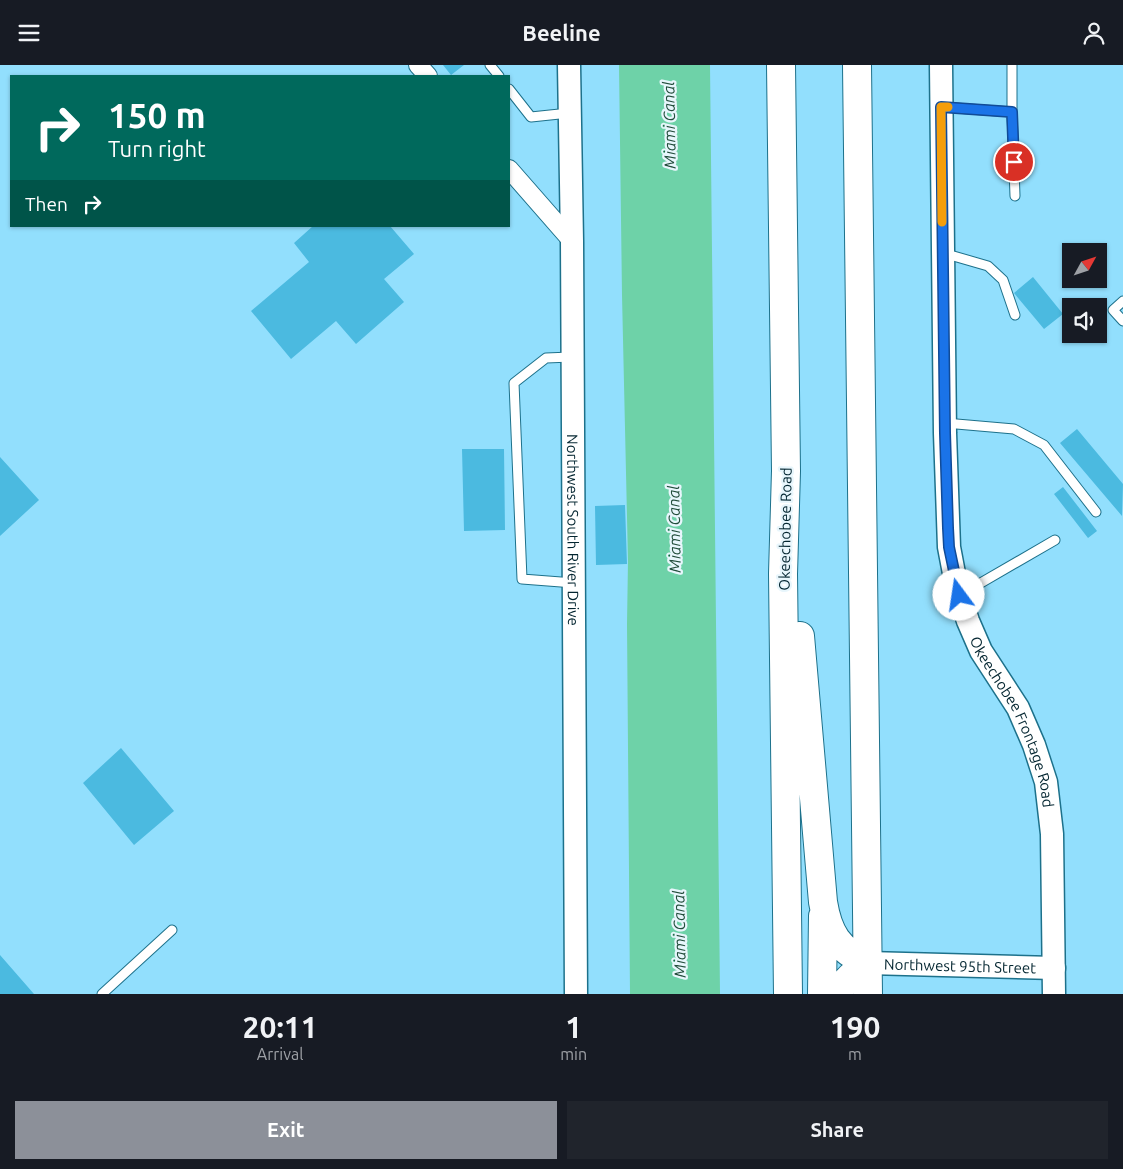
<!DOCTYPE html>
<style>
body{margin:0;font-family:Ubuntu,sans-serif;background:#20242c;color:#f1f3f6;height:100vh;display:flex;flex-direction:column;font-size:19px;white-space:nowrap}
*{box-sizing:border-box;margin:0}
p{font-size:16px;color:#9ea1a6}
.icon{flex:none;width:28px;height:28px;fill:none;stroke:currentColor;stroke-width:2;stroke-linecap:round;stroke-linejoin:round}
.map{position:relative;height:929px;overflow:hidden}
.sheet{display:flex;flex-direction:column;background:#171b24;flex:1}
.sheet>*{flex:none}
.guide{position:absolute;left:10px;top:10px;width:500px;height:152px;border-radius:0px;box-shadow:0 1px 4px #0004;background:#00695c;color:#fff;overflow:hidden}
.needle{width:32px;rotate:50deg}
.buttons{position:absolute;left:1062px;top:178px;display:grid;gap:10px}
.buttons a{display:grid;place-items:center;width:45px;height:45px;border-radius:0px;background:#171b24;box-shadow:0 1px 4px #0004;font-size:25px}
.pin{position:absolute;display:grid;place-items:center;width:42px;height:42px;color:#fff;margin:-21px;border:2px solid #fff;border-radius:50%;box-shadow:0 1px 5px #0007}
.me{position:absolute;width:55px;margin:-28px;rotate:346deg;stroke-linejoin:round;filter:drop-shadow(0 0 4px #0008)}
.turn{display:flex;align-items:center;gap:18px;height:105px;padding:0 15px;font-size:22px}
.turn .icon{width:65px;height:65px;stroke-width:2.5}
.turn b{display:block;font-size:35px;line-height:42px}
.then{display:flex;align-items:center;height:48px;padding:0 15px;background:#0003;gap:10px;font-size:19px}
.eta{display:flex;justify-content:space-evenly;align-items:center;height:85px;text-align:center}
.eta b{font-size:30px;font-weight:700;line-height:35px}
.button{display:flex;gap:10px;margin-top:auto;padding:10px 15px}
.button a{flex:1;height:58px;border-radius:0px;background:#8c9099;color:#fff;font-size:20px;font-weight:700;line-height:58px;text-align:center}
.button a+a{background:#20242c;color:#f1f3f6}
header{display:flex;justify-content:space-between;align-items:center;height:65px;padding:0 15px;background:#171b24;font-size:22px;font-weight:700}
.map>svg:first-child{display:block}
.water{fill:#6ed2a8}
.building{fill:#4bbae0}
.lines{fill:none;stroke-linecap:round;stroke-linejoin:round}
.service-casing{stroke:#1d718b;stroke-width:11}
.minor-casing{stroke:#1d718b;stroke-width:20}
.tertiary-casing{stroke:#1d718b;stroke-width:25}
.trunk-casing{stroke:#1d718b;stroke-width:30}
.service{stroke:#fff;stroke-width:9}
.minor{stroke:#fff;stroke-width:18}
.tertiary{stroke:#fff;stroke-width:22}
.trunk{stroke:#fff;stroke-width:28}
.route-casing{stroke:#114b97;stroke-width:12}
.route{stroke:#1a73e8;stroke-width:9}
.slow{stroke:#f59e0b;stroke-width:9}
.labels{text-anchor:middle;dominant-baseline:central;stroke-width:4.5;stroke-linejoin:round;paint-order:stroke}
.street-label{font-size:15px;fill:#032530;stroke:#e8f6fc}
.water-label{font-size:16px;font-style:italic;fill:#224d3b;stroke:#e8f6fc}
</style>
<header><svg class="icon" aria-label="menu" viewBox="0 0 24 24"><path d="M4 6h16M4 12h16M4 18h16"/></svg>Beeline<svg class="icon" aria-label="person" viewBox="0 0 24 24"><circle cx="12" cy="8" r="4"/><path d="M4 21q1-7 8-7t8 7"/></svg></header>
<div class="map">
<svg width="1123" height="929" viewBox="0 0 1123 929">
<rect width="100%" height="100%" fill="#92dffd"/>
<path class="water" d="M619,0H710L720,929H630L627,559L628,496L622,230Z"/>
<path class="building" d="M443,0H464L451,10Z
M313,161H390L414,189L384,214L404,237L356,279L336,256L291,294L251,246L309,197L294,178Z
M1033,212L1063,249L1044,264L1014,228Z
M1077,364L1123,419L1122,451L1060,378Z
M462,384H504L505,465L464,466Z
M0,392L39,435L0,471Z
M1063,422L1097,466L1088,473L1054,429Z
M625,440L627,499L596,500L595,441Z
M121,683L174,746L134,780L83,718Z
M0,890L34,929H0Z"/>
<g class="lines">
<defs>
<path id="service" d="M490,0L499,11
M509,24L531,52L569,48
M941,42L1012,47V0
M1012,47L1015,131
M943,188L988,201L1003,215L1015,250
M1123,236L1113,245L1123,256
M571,292L546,293L514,318L522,514L574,518
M945,358L1014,364L1044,380L1096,447
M960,530L1055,475
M102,929L172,865"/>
<path id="minor" d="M418,0L428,11
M509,104L572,176"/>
<g id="tertiary">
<path id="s1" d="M569,0L572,176L576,929"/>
<path id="s2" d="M941,0L945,368L949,482L956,519L968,556L981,586L1018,643L1034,680L1046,717L1052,769L1054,929"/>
<path id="s3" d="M868,898L1054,903"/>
</g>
<path id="trunk" d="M781,0L786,406L783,509L788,929
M857,0L868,929
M800,571L823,837C828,868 838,885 868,898
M822,929L823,851
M836,929C845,916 854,907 868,898"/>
</defs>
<use href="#service" class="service-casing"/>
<use href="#minor" class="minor-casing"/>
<use href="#tertiary" class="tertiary-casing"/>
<use href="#trunk" class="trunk-casing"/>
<use href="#service" class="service"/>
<use href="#minor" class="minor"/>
<use href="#tertiary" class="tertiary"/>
<use href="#trunk" class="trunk"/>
</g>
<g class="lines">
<defs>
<path id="route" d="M959,530L949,482L948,463L945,368L941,42L1012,47L1014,97"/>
</defs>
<use href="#route" class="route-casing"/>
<use href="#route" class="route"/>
<path class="slow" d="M942,157L941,42H948"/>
</g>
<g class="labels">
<g class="street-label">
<text stroke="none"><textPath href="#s1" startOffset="465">Northwest South River Drive</textPath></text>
<text transform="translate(785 464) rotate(-89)">Okeechobee Road</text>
<text stroke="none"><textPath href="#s2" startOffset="670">Okeechobee Frontage Road</textPath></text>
<text stroke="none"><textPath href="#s3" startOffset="92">Northwest 95th Street</textPath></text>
</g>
<g class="water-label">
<text transform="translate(669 60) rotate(-91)">Miami Canal</text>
<text transform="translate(674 464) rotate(-91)">Miami Canal</text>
<text transform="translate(679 869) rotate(-91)">Miami Canal</text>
</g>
</g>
</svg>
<div class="buttons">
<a><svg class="needle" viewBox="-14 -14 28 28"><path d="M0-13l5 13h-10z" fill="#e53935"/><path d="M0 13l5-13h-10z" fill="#9ea1a6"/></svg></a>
<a><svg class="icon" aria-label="sound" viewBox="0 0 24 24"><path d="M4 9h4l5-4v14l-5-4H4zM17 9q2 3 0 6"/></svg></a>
</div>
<div class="pin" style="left:1014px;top:97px;background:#d93025"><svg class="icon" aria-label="arrive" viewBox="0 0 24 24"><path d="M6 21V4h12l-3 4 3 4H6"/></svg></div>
<svg class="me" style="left:959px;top:530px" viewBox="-20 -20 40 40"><circle r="19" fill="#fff"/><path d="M0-13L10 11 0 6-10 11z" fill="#1a73e8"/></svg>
<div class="guide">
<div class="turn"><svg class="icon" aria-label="right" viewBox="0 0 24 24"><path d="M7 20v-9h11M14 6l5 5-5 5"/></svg><div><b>150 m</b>Turn right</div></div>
<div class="then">Then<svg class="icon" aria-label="right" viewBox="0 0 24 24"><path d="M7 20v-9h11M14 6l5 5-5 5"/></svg></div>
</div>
</div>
<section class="sheet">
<div class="eta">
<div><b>20:11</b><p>Arrival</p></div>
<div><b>1</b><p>min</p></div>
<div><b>190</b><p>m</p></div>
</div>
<div class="button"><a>Exit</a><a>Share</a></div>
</section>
